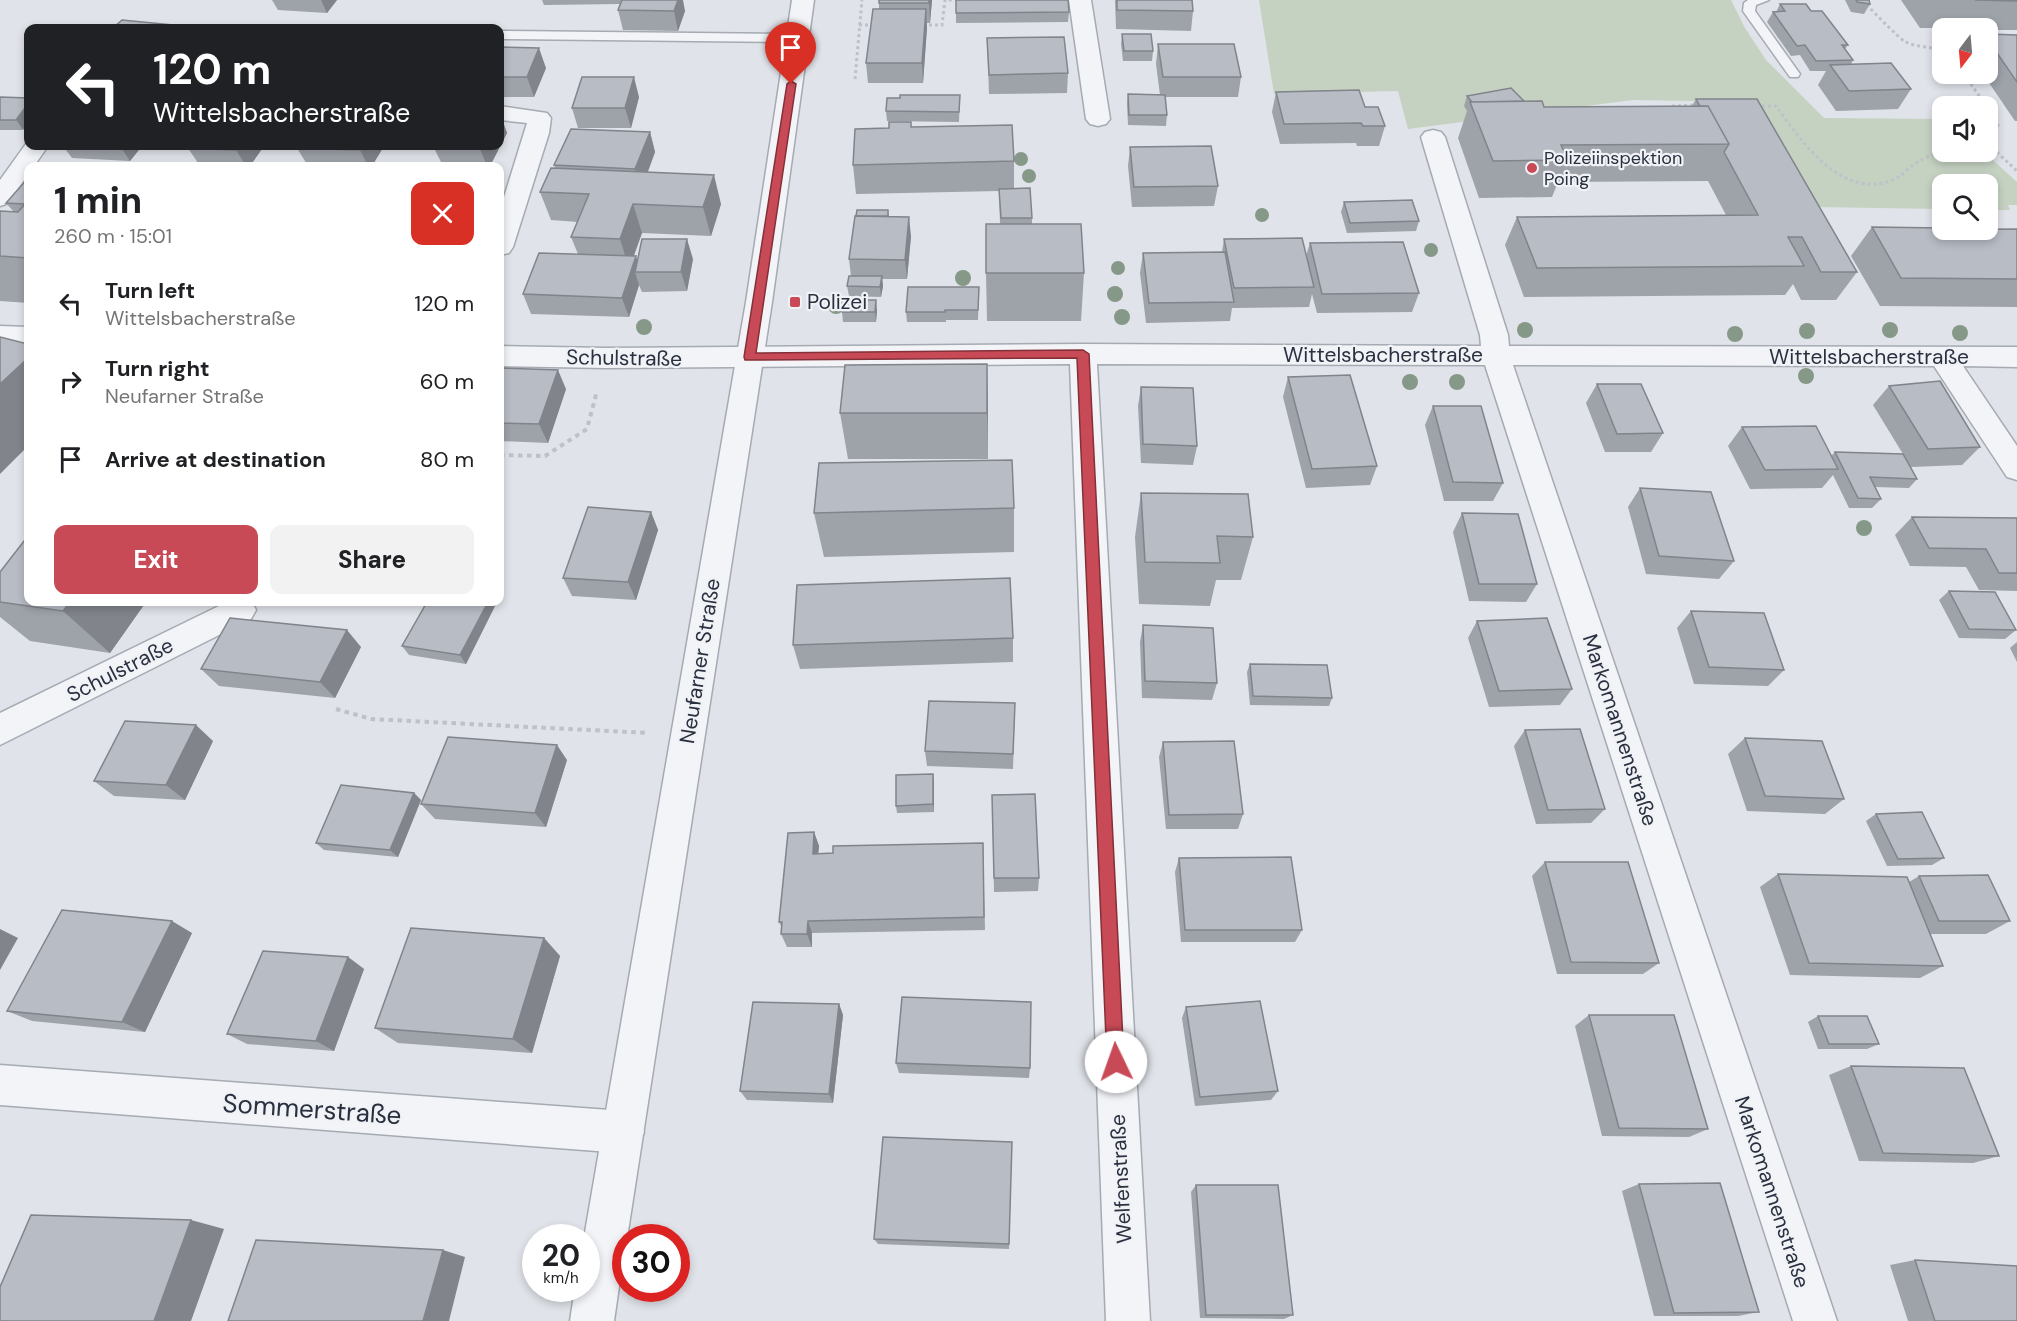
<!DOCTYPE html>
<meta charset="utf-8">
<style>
body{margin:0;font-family:"DM Sans",sans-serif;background:#f2f2f2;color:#202124;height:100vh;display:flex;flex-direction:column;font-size:22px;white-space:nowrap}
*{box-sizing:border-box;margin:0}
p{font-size:20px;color:#757577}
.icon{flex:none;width:33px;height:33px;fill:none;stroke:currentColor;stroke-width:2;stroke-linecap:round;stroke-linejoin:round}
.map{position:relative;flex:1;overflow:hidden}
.side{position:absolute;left:24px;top:162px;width:480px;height:444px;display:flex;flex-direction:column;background:#fff;border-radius:12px;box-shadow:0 3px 9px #0003}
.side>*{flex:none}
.guide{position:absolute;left:24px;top:24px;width:480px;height:126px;border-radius:12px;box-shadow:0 3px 9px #0003;background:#202124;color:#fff;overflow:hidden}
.needle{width:39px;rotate:196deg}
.fabs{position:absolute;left:1932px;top:18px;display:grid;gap:12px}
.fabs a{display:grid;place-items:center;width:66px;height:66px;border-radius:12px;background:#fff;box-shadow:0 3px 9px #0003;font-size:30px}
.speed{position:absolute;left:522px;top:1224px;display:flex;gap:12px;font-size:30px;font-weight:700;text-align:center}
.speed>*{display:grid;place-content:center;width:78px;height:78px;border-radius:50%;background:#fff;box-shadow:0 3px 9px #0003;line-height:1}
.speed small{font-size:15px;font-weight:400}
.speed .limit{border:9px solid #d22;background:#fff;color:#111}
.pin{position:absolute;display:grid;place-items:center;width:51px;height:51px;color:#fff;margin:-62px -26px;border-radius:50% 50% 50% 0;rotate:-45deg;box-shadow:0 0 6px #0007}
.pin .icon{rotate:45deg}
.me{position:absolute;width:66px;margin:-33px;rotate:357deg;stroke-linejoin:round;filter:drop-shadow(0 0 4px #0008)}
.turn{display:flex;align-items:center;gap:21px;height:126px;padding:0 30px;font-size:27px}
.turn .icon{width:78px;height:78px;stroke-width:2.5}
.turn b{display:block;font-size:42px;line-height:51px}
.round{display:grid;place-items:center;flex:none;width:63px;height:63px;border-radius:12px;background:#f2f2f2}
.overview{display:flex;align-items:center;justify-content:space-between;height:102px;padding:0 30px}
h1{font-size:36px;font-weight:800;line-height:45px}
.action{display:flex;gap:12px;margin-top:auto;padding:12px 30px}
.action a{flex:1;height:69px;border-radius:12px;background:#c94a57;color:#fff;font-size:24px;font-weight:800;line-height:69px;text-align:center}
.action a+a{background:#f2f2f2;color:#202124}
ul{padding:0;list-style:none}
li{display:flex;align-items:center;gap:18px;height:78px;padding:0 30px}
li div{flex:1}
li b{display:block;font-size:22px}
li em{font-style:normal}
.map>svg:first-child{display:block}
.green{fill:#c5d2c2}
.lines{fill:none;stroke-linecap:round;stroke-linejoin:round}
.service-casing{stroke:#a5aab3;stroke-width:3}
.minor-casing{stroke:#a5aab3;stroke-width:3}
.tertiary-casing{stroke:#a5aab3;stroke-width:3}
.path-far1{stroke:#bec1c7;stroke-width:3;stroke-dasharray:3 3;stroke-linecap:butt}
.path{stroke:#bec1c7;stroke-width:4;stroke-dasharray:4.5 4.5;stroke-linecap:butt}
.service{fill:#f3f4f7;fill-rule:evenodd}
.minor{fill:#f3f4f7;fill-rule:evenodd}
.tertiary{fill:#f3f4f7;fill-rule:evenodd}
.tree{fill:#869887}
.wall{fill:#9ea2a9}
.shaded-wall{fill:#81848a}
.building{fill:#b8bcc5;stroke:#81848a;stroke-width:1.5}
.route{fill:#c94a57;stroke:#833039;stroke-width:1.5}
.poi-dot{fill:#c94a57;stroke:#f0f2f6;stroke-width:2}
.labels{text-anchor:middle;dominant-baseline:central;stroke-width:4.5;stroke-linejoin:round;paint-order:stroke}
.far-poi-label{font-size:18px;fill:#293040;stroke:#f0f2f6;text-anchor:start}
.poi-label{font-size:21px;fill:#293040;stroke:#f0f2f6;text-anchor:start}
.street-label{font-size:21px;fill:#293040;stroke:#f0f2f6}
.near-street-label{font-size:26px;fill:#293040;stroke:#f0f2f6}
</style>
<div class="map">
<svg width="2017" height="1321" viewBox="0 0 2017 1321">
<rect width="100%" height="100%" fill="#e0e3e9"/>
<path class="green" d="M1259,0H1731L1745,28L1766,60L1824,118L1942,119V152H1984L2017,182V205H2008L2010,210H1988V184H1942V209L1814,207L1757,102L1633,100L1408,129L1398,91L1274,94Z"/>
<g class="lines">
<defs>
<path id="service" d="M1748,0H1769L1756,5L1755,11L1800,74L1798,77H1790L1743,11L1744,3Z
M500,31L798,34L804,38L798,42L500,39Z"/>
<path id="minor" d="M1069,0H1091L1110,119L1106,124L1098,126L1090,124L1086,119Z
M500,106L547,113L551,118L549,133L513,247L509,253L500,255V210L527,123L500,120Z
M1433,130L1441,132L1445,137L1508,335L1509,346L2017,347V367L1963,366L2017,446V480L2007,477L1934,366L1513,365L1837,1321H1793L1485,365L1097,364L1150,1321H1106L1070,364L606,368L500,366V346L606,348L1083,344L1481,346L1480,335L1421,137L1425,132Z
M28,141V146H48L34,166H28V174L9,203L0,206V180Z
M0,326L28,327V345L0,344Z
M227,602H252L256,610L251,619L0,745V713Z
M0,1065L623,1111L638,1117L644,1132L638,1147L623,1153L0,1105Z"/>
<path id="tertiary" d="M792,0H814L772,302L627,1238H626L614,1321H570L575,1288H586V1238H584L746,302Z"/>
</defs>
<use href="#service" class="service-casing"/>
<use href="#minor" class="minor-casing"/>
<use href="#tertiary" class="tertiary-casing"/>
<path class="path-far1" d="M1863,0C1865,4 1900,39 1904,41C1914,47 1931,47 1942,50
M859,25H874
M923,25H942L945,0H959
M1964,74L1986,106
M855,79L862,0
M1672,106L1698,105
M1756,106H1776C1802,142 1842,202 1895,179C1902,176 1907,169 1913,165C1922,159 1932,155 1942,151
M1988,109L1998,125L1995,133L1988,135
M1988,144L2017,171"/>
<path class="path" d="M500,455L545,456L587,429L597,391
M336,709L371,719L649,733"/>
<use href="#service" class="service"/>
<use href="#minor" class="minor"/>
<use href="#tertiary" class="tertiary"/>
</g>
<g class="tree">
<circle cx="1021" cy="159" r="7"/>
<circle cx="1029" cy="176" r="7"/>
<circle cx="1262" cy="215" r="7"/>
<circle cx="1431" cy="250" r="7"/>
<circle cx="1118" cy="268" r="7"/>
<circle cx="963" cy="278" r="8"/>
<circle cx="1115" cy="294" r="8"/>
<circle cx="836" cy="306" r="8"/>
<circle cx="1122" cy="317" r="8"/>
<circle cx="644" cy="327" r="8"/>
<circle cx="1525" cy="330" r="8"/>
<circle cx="1890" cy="330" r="8"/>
<circle cx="1807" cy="331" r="8"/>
<circle cx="1960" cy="333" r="8"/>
<circle cx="1735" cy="334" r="8"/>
<circle cx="1806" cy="376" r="8"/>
<circle cx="1410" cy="382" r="8"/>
<circle cx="1457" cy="382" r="8"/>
<circle cx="1864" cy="528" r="8"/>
</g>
<path class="wall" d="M272,0H337L327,13L278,10Z
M542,0H622L620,4L685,11L678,31L623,30L618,10L620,4L544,5Z
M879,0H932L930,23H927L923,83H868L866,63L879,9Z
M1115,0H1192L1193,11L1191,31L1116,29Z
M1845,0H1869L1870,4L1864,14L1851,12Z
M1901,0H2017V30H1988V28H1920Z
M1780,4L1811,11L1848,45L1845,49L1853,60L1851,64L1911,89L1898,109L1836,111L1818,85L1826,71H1810L1800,55L1791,56L1767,22L1773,12H1776Z
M1069,12L1068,22L956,23V13Z
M1122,34L1153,51L1152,61H1123L1121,44Z
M1988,34L2017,35V121H2015L1983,74H1988Z
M987,38L1068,73L1067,93L989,94Z
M1158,44L1241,77L1238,97H1165L1167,115L1166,126L1128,125L1127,104L1128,94L1160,95L1156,64Z
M500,47L546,68L534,97H500Z
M1276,92L1365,107L1385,126L1379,146H1357L1356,143L1280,144L1272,112Z
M960,95L959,122L887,121L886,111L900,98Z
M1467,96L1524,101L1544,107L1692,106L1696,99L1857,272L1836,300H1801L1793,284L1785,295L1524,297L1505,245L1517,217L1726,215L1708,181L1558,182L1552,197L1479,198L1458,138L1467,111L1464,106Z
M0,97L23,130H0Z
M639,97L631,128H578L572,108Z
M500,114L507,133L490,166H443L434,148L500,146Z
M912,127L1014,161V188L1032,218V224L1084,273L1081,321H987L986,273L1000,224L999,191L856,194L853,165Z
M650,132L655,152L648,172L721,204L711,236L642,233L634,256L638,261L693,259L687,291L642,292L639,285L629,317L531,314L523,294L578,254L571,237L578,222L551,220L540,192L555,168L554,165Z
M63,146H142L130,161L72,158Z
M190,146H264L250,166H200L188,148Z
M384,146L372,166H308L297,148Z
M1130,147L1218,186L1214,206L1132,207L1128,166Z
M28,178V303L0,301V211L14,212L6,203Z
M1344,202L1419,221L1416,231L1347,233L1341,212Z
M888,210L889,216L911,236L907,279H882L883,286L881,297L849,296L847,286L851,276L849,259Z
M1872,227L2017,229V307L1880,306L1851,256Z
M1224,239L1306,256L1310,243L1419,293L1412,312L1317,313L1312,294L1309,307L1232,308L1230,321L1146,323L1140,273L1143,253L1222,252Z
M979,287L978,320H946V322H907L906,312Z
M877,310L876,322H843L842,312Z
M987,364L988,459H848L840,413Z
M500,368L566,389L548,443L500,441Z
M1288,377L1377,466L1370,485L1306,488L1283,397Z
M1597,384L1663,433L1651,452H1605L1586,403Z
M1889,386L1980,447L1962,465L1911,467L1917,479L1909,488L1875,487L1881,499L1872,508H1849L1833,475L1822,488L1750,489L1728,446L1742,427L1831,456L1835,452L1903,454L1873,405Z
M1141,387L1197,446L1193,465L1141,463L1138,406Z
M1433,406L1503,483L1493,501H1444L1425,425Z
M1640,488L1734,561L1719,579L1646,574L1628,507Z
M1141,493L1253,537L1241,580H1216L1210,606L1139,604L1135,537Z
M1014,508V552L824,557L814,513Z
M651,512L658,530L636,600L572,596L563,578Z
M1462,513L1537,584L1526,602L1469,601L1453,532Z
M1912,517L2017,518V591L1979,590L1966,567L1910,566L1895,535Z
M0,572L28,602H146L110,653L30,641L0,617Z
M1949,591L2016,630L2005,639L1959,638L1939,600Z
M497,602L466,664L409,655L402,646Z
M1691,611L1784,670L1768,686L1694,684L1677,628Z
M1477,621L1572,689L1560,705L1489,707L1468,638Z
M1143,625L1217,683L1212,700L1142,698L1140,642Z
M1013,638V662L800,669L793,645Z
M2017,642V662L2010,648Z
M361,647L335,698L219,686L201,669Z
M1250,664L1332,698L1329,706L1250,705L1247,672Z
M1015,703L1013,769L927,766L925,751Z
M1525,730L1605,809L1591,823L1536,824L1514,746Z
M1745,738L1844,799L1825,814L1747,811L1728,754Z
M213,741L185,800L114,796L94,781Z
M1163,742L1243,814L1238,829H1166L1159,757Z
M567,760L546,827L435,819L421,804Z
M933,774L934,812L897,813L896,806Z
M414,793L421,800L398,857L324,850L316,843Z
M992,795L1039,878L1038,891L994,892Z
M1876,814L1944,858L1932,865L1887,866L1866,821Z
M814,832L819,846L818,854L983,843L985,930L812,933V947H787L781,934L782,928L779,922Z
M1179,858L1302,930L1295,942H1181L1175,872Z
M1545,862L1659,963L1643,974H1557L1532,876Z
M1778,874L1909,882L1919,876L2010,921L1986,934H1930L1943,966L1920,978L1790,975L1760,887Z
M192,933L145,1032L32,1021L7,1011Z
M544,938L560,956L532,1053L398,1043L375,1028Z
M348,957L364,969L334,1051L247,1044L227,1034Z
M839,1004L843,1015L833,1103L747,1100L740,1091Z
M1186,1007L1278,1091L1271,1100L1195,1106L1182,1018Z
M1589,1015L1708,1129L1689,1137L1602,1136L1575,1026Z
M1818,1016L1879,1044L1867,1049H1818L1808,1022Z
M896,1063L1030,1068L1029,1078L899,1073Z
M1851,1066L1999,1156L1973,1163L1859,1161L1829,1075Z
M1012,1142L1009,1249L878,1244L874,1239Z
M1639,1184L1759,1312L1738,1316H1654L1622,1191Z
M1196,1185L1293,1315L1284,1319L1200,1318L1191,1192Z
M1915,1260L2017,1321H1908L1890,1265Z"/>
<path class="shaded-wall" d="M321,0H337L327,13Z
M678,0H683L685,11L678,31L674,11Z
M929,0H932L930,23L929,3Z
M926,9L927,29L923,83L922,63Z
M539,48L546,68L534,97L527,77Z
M634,77L639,97L631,128L625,108Z
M28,104V124L23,130L16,120Z
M500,114L507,133L490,166H487L480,149L482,146H500Z
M650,132L655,152L641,189L635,169Z
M120,146H142L130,161Z
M239,146H264L250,166H246L236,150Z
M363,146H384L372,166H368L360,150Z
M714,175L721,204L711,236L703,207Z
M633,204L642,233L629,268L620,239Z
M909,217L911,236L907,279L905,260Z
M687,239L693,259L687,291L681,272Z
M636,256L641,272H635L639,285L629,317L622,298Z
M882,276L883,286L881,297L880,287Z
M876,300L877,310L876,322L875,312Z
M28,358V446L0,474V384Z
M987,364L988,411V459L987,413Z
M558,370L566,389L548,443L539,424Z
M651,512L658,530L636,600L628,582Z
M70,602H146L110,653L63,611Z
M488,602H497L466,664L460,655Z
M347,630L361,647L335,698L320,682Z
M196,725L213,741L185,800L166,785Z
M557,745L567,760L546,827L535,813Z
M933,774L934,782V812L933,804Z
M414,793L421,800L398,857L390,850Z
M814,832L819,846L817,867L813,854Z
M172,921L192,933L145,1032L122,1022Z
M808,921L812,933V947L807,934Z
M0,929L18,938L0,970Z
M544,938L560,956L532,1053L513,1039Z
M348,957L364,969L334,1051L316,1041Z
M839,1004L843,1015L833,1103L829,1094Z
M191,1220L224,1229L191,1321H154Z
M443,1250L465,1257L449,1321H423Z"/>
<path class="building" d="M622,0H678L674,11L618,10Z
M879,0H929V3H879Z
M956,0H1068L1069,12L956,13Z
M1117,0H1192L1193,11L1117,10Z
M1856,0H1869L1870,4L1857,2Z
M1975,0H2017V1Z
M1780,4H1806L1811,11H1822L1848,45H1842L1853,60L1816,61L1805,45L1797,46L1773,12L1785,11Z
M873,9H926L922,63H866Z
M122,20L204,28H113Z
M81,25L97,26L95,28H78Z
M1122,34H1151L1153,51H1124Z
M1988,34L2017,35V82L1988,40Z
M1064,37L1068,73L989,75L987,38Z
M1158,44H1234L1241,77H1163Z
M500,47L539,48L527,77H500Z
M1891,63L1911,89L1849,91L1830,65Z
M582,77H634L625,108H572Z
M1511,88L1524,101L1472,102L1467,96Z
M1359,90L1365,107H1378L1385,126H1363L1361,123L1284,124L1276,92Z
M1128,94L1165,95L1167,115H1129Z
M900,95H960L959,112L886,111L887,98H900Z
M0,97L28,98V104L16,120H0Z
M1696,99H1757L1857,272H1821L1802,237H1788L1804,266L1537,268L1517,217L1758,215L1724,152L1729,144L1708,106H1700Z
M1542,101L1544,107L1708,106L1729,144L1561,145L1568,160L1493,161L1470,102Z
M889,122H911V127L1012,125L1014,161L853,165L855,129L889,128Z
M571,129L650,132L635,169L554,165Z
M190,146H239L236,150L188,148Z
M299,146H363L360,150L297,148Z
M435,146H482L480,149L434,148Z
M1211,146L1218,186L1134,187L1130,147Z
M551,168L714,175L703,207L633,204L620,239L571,237L589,194L540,192Z
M28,178V202L25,204L6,203Z
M1030,188L1032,218H1001L999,189Z
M1412,200L1419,221L1350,223L1344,202Z
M27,202H28V258L0,256V211L18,212Z
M857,210H888V216H856Z
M855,216L909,217L905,260L849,259Z
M986,224H1081L1084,273H986Z
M1872,227L1942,228V230L2017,229V279L1901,278Z
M1302,238L1314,287L1234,288L1224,239Z
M642,239H687L681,272H635Z
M1403,242L1419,293L1322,294L1310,243Z
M1225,252L1234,302L1149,303L1143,253Z
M539,253L636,256L622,298L523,294Z
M849,276H882L880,287L847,286Z
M908,287H979L978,310H945V312H906Z
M843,300H876L875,312H842Z
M0,337L28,344V358L0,384Z
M987,364V413H840L845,365Z
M500,368L558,370L539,424L500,423Z
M1350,375L1377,466L1312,469L1288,377Z
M1940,381L1980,447L1928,449L1889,386Z
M1597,384H1641L1663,433L1617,434Z
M1141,387L1193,388L1197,446L1143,444Z
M1433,406H1481L1503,483L1453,482Z
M1816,426L1838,469L1765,470L1742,427Z
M1835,452L1903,454L1917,479L1870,477L1881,499L1858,498Z
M1012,460L1014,508L814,513L819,463Z
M1640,488L1711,492L1734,561L1659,556Z
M1141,493L1248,494L1253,537L1217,536L1220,563L1145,562Z
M588,507L651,512L628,582L563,578Z
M1462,513L1518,514L1537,584H1479Z
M1912,517L2017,518V573H1999L1986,549L1929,548Z
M28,536V602H70L63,611L0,602V572Z
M1010,578L1013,638L793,645L797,585Z
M1949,591L1995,592L2016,630L1969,629Z
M427,602H488L460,655L402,646Z
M1691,611L1764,613L1784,670L1709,667Z
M230,618L347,630L320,682L201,669Z
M1547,618L1572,689L1499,691L1477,621Z
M1143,625L1213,628L1217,683L1145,681Z
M1250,664L1327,665L1332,698L1253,696Z
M929,701L1015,703L1013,754L925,751Z
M125,721L196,725L166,785L94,781Z
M1580,729L1605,809L1548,810L1525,730Z
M448,737L557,745L535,813L421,804Z
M1745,738L1822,741L1844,799L1765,796Z
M1234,741L1243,814L1169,815L1163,742Z
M933,774V804L896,806V775Z
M341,785L414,793L390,850L316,843Z
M1035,794L1039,878H994L992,795Z
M1922,812L1944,858L1898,859L1876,814Z
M814,832L813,854L833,853V846L983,843L984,917L808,921L807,934H781L782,922H779L788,833Z
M1291,857L1302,930H1185L1179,858Z
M1545,862H1628L1659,963L1571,962Z
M1778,874L1907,877L1943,966L1809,963Z
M1988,875L2010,921H1939L1919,876Z
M62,910L172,921L122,1022L7,1011Z
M411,928L544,938L513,1039L375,1028Z
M263,951L348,957L316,1041L227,1034Z
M902,997L1031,1002L1030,1068L896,1063Z
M1260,1001L1278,1091L1200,1097L1186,1007Z
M753,1002L839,1004L829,1094L740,1091Z
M1589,1015H1674L1708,1129L1619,1128Z
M1818,1016H1867L1879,1044H1829Z
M1851,1066L1964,1068L1999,1156L1883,1153Z
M883,1137L1012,1142L1009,1244L874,1239Z
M1720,1183L1759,1312L1674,1313L1639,1184Z
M1196,1185H1278L1293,1315H1206Z
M31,1215L191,1220L154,1321H0V1287Z
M256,1240L443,1250L423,1321H228Z
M1915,1260L2017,1266V1321H1935Z"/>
<path class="route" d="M791,81L796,84L756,353L1083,350L1089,354L1124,1062L1122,1067L1116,1070L1110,1067L1107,1062L1077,358L745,360L744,357L787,84Z"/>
<g class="poi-dot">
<circle cx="1532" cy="168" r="6"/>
<rect x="789" y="296" width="12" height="12" rx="3"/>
</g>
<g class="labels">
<g class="far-poi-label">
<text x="1544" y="158">Polizeiinspektion<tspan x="1544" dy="21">Poing</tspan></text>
</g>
<g class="poi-label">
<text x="807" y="302">Polizei</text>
</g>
<g class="street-label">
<text x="1383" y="355">Wittelsbacherstraße</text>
<text x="1869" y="357">Wittelsbacherstraße</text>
<text transform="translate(624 358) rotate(1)">Schulstraße</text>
<text transform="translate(700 661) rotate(-81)">Neufarner Straße</text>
<text transform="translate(120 670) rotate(-27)">Schulstraße</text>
<text transform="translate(1620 730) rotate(72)">Markomannenstraße</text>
<text transform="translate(1121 1179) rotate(-93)">Welfenstraße</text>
<text transform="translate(1772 1192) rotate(72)">Markomannenstraße</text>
</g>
<g class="near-street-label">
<text transform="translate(312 1109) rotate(4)">Sommerstraße</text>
</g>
</g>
</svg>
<div class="fabs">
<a><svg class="needle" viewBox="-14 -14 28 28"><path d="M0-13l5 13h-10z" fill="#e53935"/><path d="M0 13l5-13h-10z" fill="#757577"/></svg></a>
<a><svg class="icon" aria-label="sound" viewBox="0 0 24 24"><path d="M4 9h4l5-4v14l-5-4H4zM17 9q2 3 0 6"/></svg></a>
<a><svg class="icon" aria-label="search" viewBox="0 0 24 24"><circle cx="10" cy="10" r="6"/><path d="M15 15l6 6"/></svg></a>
</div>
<div class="speed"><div>20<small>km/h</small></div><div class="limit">30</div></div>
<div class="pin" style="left:791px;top:84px;background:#d93025"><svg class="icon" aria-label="arrive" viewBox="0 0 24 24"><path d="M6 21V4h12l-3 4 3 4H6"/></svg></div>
<svg class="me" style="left:1116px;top:1062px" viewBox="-20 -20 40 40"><circle r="19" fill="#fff"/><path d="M0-13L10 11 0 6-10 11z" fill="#c94a57"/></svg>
<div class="guide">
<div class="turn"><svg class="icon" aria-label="left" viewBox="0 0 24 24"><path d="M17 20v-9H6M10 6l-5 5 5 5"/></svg><div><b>120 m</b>Wittelsbacherstraße</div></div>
</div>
<section class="side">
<div class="overview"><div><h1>1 min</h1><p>260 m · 15:01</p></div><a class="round" style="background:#d93025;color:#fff"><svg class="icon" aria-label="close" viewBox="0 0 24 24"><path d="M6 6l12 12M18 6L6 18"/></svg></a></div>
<ul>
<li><svg class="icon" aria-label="left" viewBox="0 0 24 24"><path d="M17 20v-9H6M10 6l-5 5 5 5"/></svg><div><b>Turn left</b><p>Wittelsbacherstraße</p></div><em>120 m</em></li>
<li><svg class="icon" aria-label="right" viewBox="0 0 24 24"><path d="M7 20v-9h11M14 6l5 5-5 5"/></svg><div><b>Turn right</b><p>Neufarner Straße</p></div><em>60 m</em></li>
<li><svg class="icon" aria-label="arrive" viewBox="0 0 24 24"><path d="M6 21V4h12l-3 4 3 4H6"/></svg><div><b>Arrive at destination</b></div><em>80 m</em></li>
</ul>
<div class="action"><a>Exit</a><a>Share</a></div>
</section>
</div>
